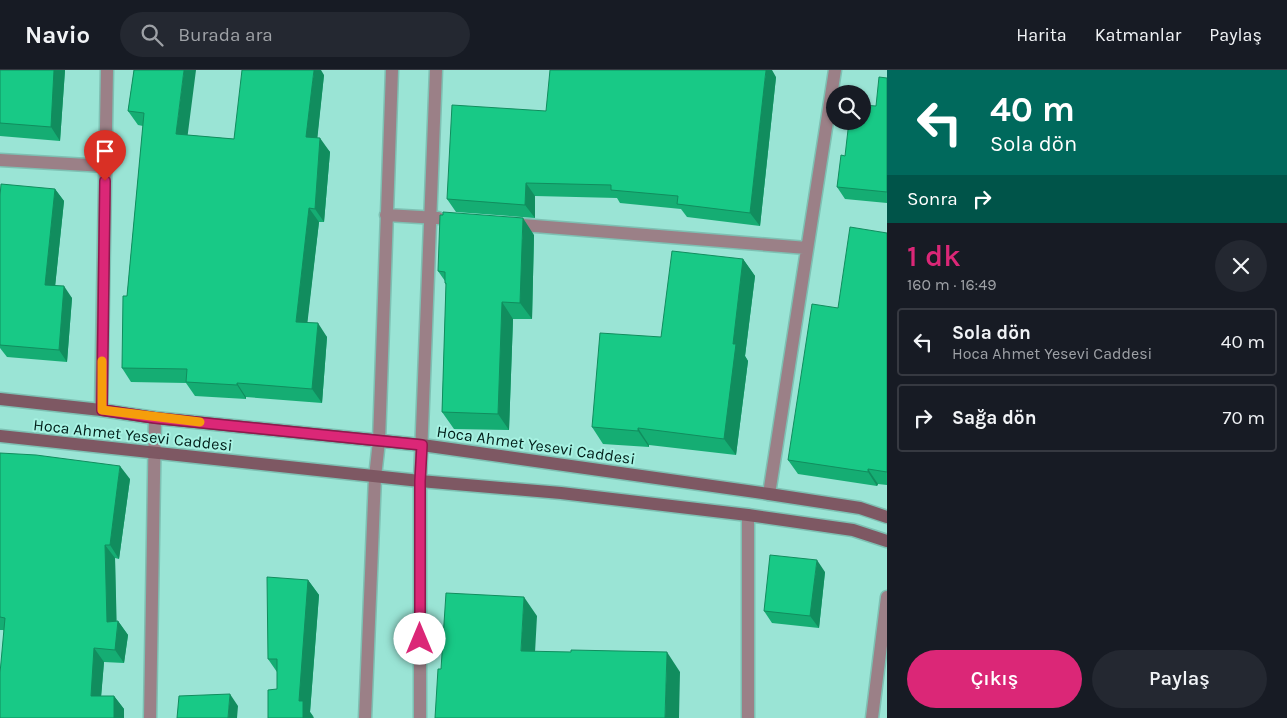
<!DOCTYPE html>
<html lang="tr">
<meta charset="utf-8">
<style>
body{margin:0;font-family:Karla,sans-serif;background:#242831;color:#f1f3f6;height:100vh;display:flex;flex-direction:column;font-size:19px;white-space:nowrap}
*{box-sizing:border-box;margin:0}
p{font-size:16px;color:#9ea1a6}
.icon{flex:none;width:28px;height:28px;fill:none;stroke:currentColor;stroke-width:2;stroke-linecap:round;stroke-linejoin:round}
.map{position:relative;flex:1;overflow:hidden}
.drawer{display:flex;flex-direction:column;background:#171b24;width:400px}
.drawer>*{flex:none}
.guide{background:#00695c;color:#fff;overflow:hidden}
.buttons{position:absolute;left:826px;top:15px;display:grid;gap:10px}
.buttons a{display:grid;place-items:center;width:45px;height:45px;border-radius:50%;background:#171b24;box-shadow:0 1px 4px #0004;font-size:25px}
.pin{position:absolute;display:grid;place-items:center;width:42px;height:42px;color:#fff;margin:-51px -21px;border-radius:50% 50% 50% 0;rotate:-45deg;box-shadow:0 0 5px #0007}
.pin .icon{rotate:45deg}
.me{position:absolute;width:55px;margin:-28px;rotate:0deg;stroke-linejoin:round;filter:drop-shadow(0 0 4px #0008)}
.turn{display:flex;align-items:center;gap:18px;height:105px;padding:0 20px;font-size:22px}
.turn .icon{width:65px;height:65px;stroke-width:2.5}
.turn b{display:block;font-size:35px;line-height:42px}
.then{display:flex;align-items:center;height:48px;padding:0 20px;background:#0003;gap:10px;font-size:19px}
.round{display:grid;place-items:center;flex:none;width:52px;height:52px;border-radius:26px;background:#242831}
.summary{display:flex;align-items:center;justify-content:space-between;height:85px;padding:0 20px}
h1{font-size:30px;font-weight:600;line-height:38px;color:#db2777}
.primary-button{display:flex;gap:10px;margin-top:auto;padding:10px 20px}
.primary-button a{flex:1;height:58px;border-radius:30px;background:#db2777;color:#fff;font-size:20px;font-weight:600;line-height:58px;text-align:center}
.primary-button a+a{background:#242831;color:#f1f3f6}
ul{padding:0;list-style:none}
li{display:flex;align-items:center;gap:15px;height:68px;margin:0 10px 8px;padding:0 10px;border:2px solid #363941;border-radius:5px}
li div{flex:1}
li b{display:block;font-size:19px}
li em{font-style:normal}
header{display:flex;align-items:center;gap:30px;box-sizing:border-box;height:70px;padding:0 25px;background:#171b24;border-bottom:1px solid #363941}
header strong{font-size:24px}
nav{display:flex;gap:28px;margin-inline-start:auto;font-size:18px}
.search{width:350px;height:45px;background:#242831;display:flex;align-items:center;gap:12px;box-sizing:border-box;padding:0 18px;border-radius:28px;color:#9ea1a6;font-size:19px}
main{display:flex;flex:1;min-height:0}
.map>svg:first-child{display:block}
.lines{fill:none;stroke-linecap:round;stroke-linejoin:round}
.street-casing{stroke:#7ec0b3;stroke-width:15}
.secondary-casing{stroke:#7ec0b3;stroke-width:15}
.street{stroke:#9b8087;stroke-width:12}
.secondary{stroke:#7e5863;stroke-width:12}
.wall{fill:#15ad73}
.shaded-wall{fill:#118d5e}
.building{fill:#18c986;stroke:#118d5e}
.route-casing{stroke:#8e194d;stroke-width:12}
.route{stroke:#db2777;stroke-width:9}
.slow{stroke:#f59e0b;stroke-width:9}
.labels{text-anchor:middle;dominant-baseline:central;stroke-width:4;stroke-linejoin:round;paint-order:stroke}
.street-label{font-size:16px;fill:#001e19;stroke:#a7f2e2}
</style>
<header>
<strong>Navio</strong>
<div class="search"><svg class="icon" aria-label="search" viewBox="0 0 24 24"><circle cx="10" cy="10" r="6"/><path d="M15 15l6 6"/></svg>Burada ara</div>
<nav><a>Harita</a><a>Katmanlar</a><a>Paylaş</a></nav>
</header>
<main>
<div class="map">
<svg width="887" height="648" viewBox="0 0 887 648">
<rect width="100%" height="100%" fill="#9ae4d5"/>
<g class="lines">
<defs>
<path id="street" d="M0,90L105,96
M386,145L438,148
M510,154L807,178
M101,340L107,0
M769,424L835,0
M150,648L155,348
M365,648L375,407L379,371L392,0
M420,648V411L436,0
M748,648V445
M872,648L887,527"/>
<path id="secondary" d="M0,329L101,340L155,348L422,375L769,424L860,438L887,447
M0,366L420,411L561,423L748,445L853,460L887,471"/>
</defs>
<use href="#street" class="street-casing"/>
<use href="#secondary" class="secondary-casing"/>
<use href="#street" class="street"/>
<use href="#secondary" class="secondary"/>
</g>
<path class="wall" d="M0,0H65L60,71L0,66Z
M134,0L187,65L234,69L324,5L317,68L330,82L324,152H319L307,252L327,267L322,333L246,327V329L195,326L186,313L131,312L122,298L127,226L143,56L138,55L128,41Z
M776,7L760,156L687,147L681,139L620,133L617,128L535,126V148L456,142L447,129Z
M887,8V133L845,129L837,117L845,86L876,36Z
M55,119L64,131L55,216L72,228L67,292L7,287L0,278V126Z
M887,163V415L878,414L877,416L798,404L788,390L838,238Z
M534,165L532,249H513L509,360L454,359L442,342L446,215L445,213V211L438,201Z
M743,189L755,206L745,286L748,291L736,385L649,375V377L603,374L592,357Z
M0,383L130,409L119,489L115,488L116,552L118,551L128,565L124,593L104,592L101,626H114L124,639V648L3,560H0Z
M825,502L819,558L772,553L764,541Z
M308,510L319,525L310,642L314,647L277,619V602L268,589Z"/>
<path class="shaded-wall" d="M54,0H65L60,71L51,57Z
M184,0H196L186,78L176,64Z
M314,0H321L324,5L316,81L306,67Z
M766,0H772L776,7L760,156L750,143Z
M320,68L330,82L324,152L315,139Z
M526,113L535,126V148L525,135Z
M55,119L64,131L54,227L45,215Z
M309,138L319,152L306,265L296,252Z
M523,148L534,165L532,249L520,233Z
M743,189L755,206L745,286L748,291L736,385L724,369L733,274Z
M64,216L72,228L67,292L59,280Z
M502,232L513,249L509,360L498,344Z
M318,253L327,267L322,333L312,319Z
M237,313L246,327V329L237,315Z
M638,358L649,375V377L638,361Z
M120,396L130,409L119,489L110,475Z
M868,399L878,414L877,416L868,402Z
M105,475L115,488L117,565L118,551L128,565L124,593L115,580L107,552Z
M817,490L825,502L819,558L810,546Z
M308,510L319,525L310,642L314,648H303L299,631Z
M524,527L537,546L534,601L521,581Z
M94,578L104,592L100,640L91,626Z
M667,582L680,602L679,648H665Z
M230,624L238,636L237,648H228Z
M114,626L124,639V648H114Z"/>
<path class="building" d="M0,0H54L51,57L0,53Z
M134,0H184L176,64L234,69L242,0H314L306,67L320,68L315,139L309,138L296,252L318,253L312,319L237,313V315L186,312L187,299L122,298L123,226H127L144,43L128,41Z
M550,0H766L750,143L677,134L678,126L611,120V115L526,113L525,135L447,129L452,35L546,41Z
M879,7L887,8V122L837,117L841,85L845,86L849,51H862V35L876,36Z
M1,114L55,119L45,215L64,216L59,280L0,275V126Z
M443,142L523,148L520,233L502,232L498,344L442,342L446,213H445V202L438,201L440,145H443Z
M850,157L887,163V402L868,399V402L788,390L812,234L838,238Z
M672,181L743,189L733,274H736L724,369L638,358V361L592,357L600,263L661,267Z
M0,383L36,385L120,396L110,475H105L107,552L118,551L115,580L94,578L91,626H114V648H0V603L5,548L0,547Z
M770,485L817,490L810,546L764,541Z
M267,507L308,510L299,631H303V648H268V620L277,619V589H268Z
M446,523L524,527L521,581L571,582V580L667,582L665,648H435L438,599H441Z
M230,624L228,648H177L179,626Z"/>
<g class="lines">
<defs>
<path id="route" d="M105,111L102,340L155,348L422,375L420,411V569"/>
</defs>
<use href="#route" class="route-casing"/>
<use href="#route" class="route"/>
<path class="slow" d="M102,291V340L200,352"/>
</g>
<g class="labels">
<g class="street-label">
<text transform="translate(133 365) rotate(6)">Hoca Ahmet Yesevi Caddesi</text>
<text transform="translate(536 375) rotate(8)">Hoca Ahmet Yesevi Caddesi</text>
</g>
</g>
</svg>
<div class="buttons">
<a><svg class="icon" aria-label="search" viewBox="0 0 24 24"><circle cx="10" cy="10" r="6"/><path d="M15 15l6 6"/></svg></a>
</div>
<div class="pin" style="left:105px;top:111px;background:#d93025"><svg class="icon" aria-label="arrive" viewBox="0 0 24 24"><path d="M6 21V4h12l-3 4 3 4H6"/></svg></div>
<svg class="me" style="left:420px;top:569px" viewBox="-20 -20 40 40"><circle r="19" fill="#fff"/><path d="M0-13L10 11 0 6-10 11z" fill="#db2777"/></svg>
</div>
<section class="drawer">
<div class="guide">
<div class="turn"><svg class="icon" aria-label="left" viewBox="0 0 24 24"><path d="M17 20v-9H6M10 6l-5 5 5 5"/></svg><div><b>40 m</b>Sola dön</div></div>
<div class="then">Sonra<svg class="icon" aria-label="right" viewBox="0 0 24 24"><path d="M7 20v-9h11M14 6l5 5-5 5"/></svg></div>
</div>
<div class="summary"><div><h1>1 dk</h1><p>160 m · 16:49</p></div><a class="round"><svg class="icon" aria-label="close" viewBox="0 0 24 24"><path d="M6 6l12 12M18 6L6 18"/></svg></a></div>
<ul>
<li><svg class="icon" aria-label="left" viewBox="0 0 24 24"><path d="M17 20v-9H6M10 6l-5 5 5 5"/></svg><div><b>Sola dön</b><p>Hoca Ahmet Yesevi Caddesi</p></div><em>40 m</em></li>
<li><svg class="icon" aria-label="right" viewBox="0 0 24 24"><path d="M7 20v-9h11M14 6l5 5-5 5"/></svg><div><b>Sağa dön</b></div><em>70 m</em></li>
</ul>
<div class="primary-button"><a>Çıkış</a><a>Paylaş</a></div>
</section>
</main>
